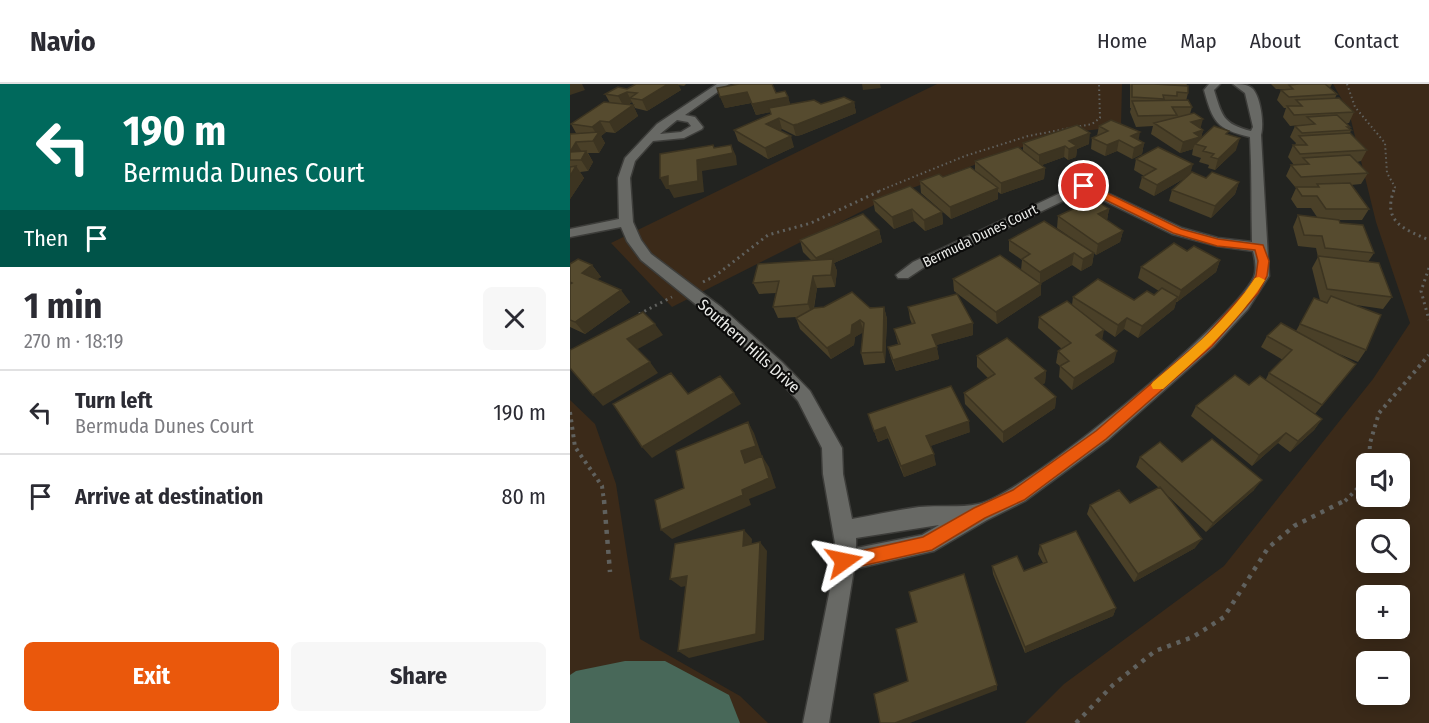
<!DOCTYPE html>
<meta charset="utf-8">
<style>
body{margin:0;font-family:"Fira Sans Condensed",sans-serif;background:#f7f7f7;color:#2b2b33;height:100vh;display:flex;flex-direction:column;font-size:22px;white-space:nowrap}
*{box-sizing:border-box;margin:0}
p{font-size:20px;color:#7c7c81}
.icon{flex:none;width:33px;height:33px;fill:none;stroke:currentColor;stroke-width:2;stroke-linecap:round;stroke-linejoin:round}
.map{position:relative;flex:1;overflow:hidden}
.details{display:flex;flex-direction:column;background:#fff;width:570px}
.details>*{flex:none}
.top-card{background:#00695c;color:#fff;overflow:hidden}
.tools{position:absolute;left:786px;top:369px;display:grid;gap:12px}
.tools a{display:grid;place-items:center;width:54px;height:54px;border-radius:9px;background:#fff;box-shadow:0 3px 15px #0003;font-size:30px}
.pin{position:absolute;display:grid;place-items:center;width:51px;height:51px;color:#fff;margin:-26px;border:3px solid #fff;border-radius:50%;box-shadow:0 2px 6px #0007}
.me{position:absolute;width:66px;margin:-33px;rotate:78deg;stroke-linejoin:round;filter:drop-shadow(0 0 4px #0008)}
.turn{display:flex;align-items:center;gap:21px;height:126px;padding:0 24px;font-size:27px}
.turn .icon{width:78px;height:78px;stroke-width:2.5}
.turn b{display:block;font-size:42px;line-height:51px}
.then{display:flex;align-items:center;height:57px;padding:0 24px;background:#0003;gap:12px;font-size:22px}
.round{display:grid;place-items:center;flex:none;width:63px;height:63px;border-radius:9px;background:#f7f7f7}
.overview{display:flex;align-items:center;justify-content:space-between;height:102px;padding:0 24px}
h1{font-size:36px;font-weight:700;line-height:45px}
.button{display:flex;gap:12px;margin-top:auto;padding:12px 24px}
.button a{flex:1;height:69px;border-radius:9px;background:#ea580c;color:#fff;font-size:24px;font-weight:700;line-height:69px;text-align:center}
.button a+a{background:#f7f7f7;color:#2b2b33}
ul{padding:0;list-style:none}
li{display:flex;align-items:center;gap:18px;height:84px;padding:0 24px;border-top:2px solid #e1e1e2}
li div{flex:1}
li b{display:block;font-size:22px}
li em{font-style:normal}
header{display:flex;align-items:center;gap:36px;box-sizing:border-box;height:84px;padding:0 30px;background:#fff;border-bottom:2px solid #e1e1e2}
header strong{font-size:28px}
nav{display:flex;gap:33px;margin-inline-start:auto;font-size:21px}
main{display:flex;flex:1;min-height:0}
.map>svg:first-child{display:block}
.green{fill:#3b2a19;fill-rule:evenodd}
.water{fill:#486859}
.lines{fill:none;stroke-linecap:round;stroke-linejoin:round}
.street-casing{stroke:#3d3d3a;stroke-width:3}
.path-far3{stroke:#60615e;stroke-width:2;stroke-dasharray:1.5 3;stroke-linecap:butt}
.path-far2{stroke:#60615e;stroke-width:3;stroke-dasharray:2 4;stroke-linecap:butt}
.path-far1{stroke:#60615e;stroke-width:4;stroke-dasharray:3 4.5;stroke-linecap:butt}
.path{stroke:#60615e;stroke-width:4.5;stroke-dasharray:4 6;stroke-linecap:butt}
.street{fill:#686965;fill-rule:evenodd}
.wall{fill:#4a4028}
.shaded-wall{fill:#3c3421}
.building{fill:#564b2f;stroke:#3c3421;stroke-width:1.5}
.route{fill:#ea580c;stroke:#983908;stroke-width:1.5}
.slow{fill:#f59e0b}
.labels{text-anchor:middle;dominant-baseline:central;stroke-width:4.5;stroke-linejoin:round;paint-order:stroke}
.far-street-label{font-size:14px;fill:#ebece9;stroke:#0c0c0b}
.street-label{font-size:16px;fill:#ebece9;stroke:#0c0c0b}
</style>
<header>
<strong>Navio</strong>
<nav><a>Home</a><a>Map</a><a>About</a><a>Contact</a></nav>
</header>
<main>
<section class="details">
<div class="top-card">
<div class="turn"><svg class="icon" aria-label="left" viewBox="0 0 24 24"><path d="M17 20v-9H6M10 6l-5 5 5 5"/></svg><div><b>190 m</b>Bermuda Dunes Court</div></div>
<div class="then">Then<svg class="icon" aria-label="arrive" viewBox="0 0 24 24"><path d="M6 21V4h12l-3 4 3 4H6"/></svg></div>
</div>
<div class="overview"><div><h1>1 min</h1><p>270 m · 18:19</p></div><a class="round"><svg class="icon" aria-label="close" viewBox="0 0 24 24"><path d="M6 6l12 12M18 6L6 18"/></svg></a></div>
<ul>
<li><svg class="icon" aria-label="left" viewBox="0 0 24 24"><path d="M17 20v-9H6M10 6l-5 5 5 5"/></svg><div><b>Turn left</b><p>Bermuda Dunes Court</p></div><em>190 m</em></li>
<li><svg class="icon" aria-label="arrive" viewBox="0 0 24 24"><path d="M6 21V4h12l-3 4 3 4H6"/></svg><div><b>Arrive at destination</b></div><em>80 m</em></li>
</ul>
<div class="button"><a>Exit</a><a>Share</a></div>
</section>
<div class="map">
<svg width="859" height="639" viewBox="0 0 859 639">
<rect width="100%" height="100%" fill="#222320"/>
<path class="green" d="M367,0H552L551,42L485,51L326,110L102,223L41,159Z
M763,0H859V639H455L494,600L654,482L803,295L840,239L806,138L779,28ZM796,380H830V412H796ZM796,446H830V478H796ZM796,512H830V544H796ZM796,578H830V610H796Z
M0,316L25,340L46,400L70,555L170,612L198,639H0Z"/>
<path class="water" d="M55,577H95L159,611L170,639H0V591L6,587Z"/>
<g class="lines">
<defs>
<path id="street" d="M147,0H159L115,31L125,33L133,43L132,45L114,54L83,57L65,77L60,94L63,138L71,156L81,170L151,223L212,278L240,307L272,364L273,390L282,435C304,431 327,426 349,423C368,421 390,424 408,420C456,410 663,238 684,193C687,185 685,175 683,167L647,162L602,150L514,107L353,184L338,194H328L326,191L343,178L514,98L612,144L648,154L682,158C681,123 682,88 680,53C646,45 643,38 634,6L639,0H650L644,6C652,32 653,40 681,47L683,43L675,9L663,0C671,0 681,0 685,8C691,18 694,40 691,51L699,192L678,225L643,263L538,356L455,417L417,436L364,467L284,485L259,639H233L260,505L265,459L253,390L252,364L228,317L200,286L139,231L71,176L57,157L51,143L0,153V145L49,135L48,94L55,74L87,40ZM107,36L118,38L121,42L111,48L90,50ZM369,441L352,451L286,464V454Z"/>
</defs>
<use href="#street" class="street-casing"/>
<path class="path-far3" d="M777,0L785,23L815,59L817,89L825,103L823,107
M309,107L395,72L458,52L522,40L530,34L529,0"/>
<path class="path-far2" d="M824,106C812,138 834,145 859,156
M859,184L851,207L859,236
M133,198L145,192L198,151L241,139L312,106
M69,230L102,213"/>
<path class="path-far1" d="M0,328L5,363L32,402L34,417
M799,380L800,359L809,329L859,271
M775,417L796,396"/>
<path class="path" d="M34,416L40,488
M506,639L543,601L585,567L623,553L654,533L698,464L724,442L776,416"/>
<use href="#street" class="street"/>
</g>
<path class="wall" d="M65,0H116L114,2L108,1L111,6L77,27L65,24L62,18L58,21H63L68,32L45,49L36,48L31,52L35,59L29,69H18L23,78L18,87L10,88L14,94L0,115V50L6,49L1,40L40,19L35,10L57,5Z
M560,0H617L616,2L618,9L616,17L622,23L620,30L631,44L633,46L631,54L658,51L666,66L645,86L638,84L639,81L629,78L631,74L622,71L623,65L610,69L581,50L583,42L566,43L560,28L561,24H560Z
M701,0H762L760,4L767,10L765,14L784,28L779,39H777L780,43L779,44L781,46L780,49L797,66L791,77L787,78L798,89L791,100L781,101L799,125L792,136H769L770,139L804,169L798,178L822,213L813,225L786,221L796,266L788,278L767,269L786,280L745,330L752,335L744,346L720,368L708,359L682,382L621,332L626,322L696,295L699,289L713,276L691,263L697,252L726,247L744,214L750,216L742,184L748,173L746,164L728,162L723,143L728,131L747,133L741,124H727L721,115L726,104L716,92L721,81H724L718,73L723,61H725L726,59L720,53L725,42L732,41L720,42L713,33L716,24H714L707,16L711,6L717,5H706Z
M147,4L206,9L218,13L220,20L284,18L286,29L231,51L226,52L212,45L210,46L224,63L198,75L168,57L164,46L201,30L200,28L186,31L181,19L155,24Z
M529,42L574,59L572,70L562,75L547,67L535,72L521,65L522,54L527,52Z
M453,59L519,60L507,65L506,73L498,76L494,73L472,81L475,84L474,95L431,110L428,108V115L381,135L351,109L350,97L405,87V77L453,67Z
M566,75L636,94L669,98L665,110L641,134L599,117L602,106L615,94L584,112L569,104L572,93L574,92L564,86Z
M303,116L372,128L373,140L355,147L344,137L324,145L305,127Z
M539,125L537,136L553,147L550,158L526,171L524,169L522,181L511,187L502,181L471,199V211L427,240L384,207L383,195L451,186L452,176L439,167V156L513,162L487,144L488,132Z
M309,146L312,158L264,179L267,187L265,203L247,204L244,224L314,223L317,235L315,279L294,281L291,269L293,248L285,253L284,261L261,275L230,245L226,234L227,233L208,234L203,223L206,209L189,210L183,199L241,176L233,168L230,156Z
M617,167L650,176L646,188L607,218H606L604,225L568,254L554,245L545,253L532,244V255L544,278L502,306L489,293L490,282L486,279L488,267L492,265L468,244L469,233L502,221L503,213L564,216L584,211L589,207L568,194L571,183Z
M0,180L22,181L31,193L27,195L60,218L15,250L0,243Z
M338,223L403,239V251L366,261L369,275L326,287L321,274L318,263L328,260L324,245L342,240L340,235Z
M407,272L476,287L475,299L472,300L486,313L485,324L433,359L395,320L394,309L418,294L407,283Z
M298,330L400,348L360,362L366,381L334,393L318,354L308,358Z
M570,373L612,378L684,406L636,448L598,412L625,464L564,498L517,430L520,421L560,419L589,404L566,383Z
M470,461L546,524L543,532L455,569L423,490L422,482L454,487L473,479L468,470Z"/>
<path class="shaded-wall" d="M0,0H12L15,6L0,11Z
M98,0H108L111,6L77,27L72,16Z
M292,0H310L311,4L293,6Z
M57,8L62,18L54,23L48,12Z
M177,8L181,19L155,24L150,13Z
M218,13L221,24L186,31L182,20Z
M284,18L286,29L231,51L226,52L223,41Z
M63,21L68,32L45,49L39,38Z
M209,34L212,45L200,51L196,40Z
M633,35L630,46L621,38Z
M30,37L36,48L31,52L35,59L29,69L23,57L27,51L22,43Z
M633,46L630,57L625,60L623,65L610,69L613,58L624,49Z
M570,48L568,59L561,52Z
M520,49L519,60L507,65L506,73L498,76L499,57Z
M221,52L224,63L198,75L195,64Z
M670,54L666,66L645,86L648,75Z
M549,56L547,67L535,72L537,61Z
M6,58L13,70L0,68Z
M574,59L572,70L562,75L564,64Z
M143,61L148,72L161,61L166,72L167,81L132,87L134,108L104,114L99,105H96L90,94L127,76Z
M495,62L494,73L469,82V71Z
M16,67L23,78L18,87L11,76Z
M623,80L620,91L584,112L587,101Z
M6,82L14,94L0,115V92Z
M475,84L474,95L431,110V99Z
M669,98L665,110L641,134L645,122Z
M428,104V115L381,135L380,123Z
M342,125L344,137L324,145L322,133Z
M539,125L537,136L528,130Z
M372,128L373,140L355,147L354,136Z
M309,146L312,158L264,179L267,187L265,203L261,191L250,185L246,174Z
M553,147L550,158L526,171L528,160Z
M504,169L502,181L470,200V188Z
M524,169L522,181L511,187L513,175Z
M650,176L646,188L607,218L611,206Z
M22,181L31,193L20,200L12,189Z
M243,192L247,204L242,232L238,220Z
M471,200V211L427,240L426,228Z
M51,206L60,218L15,250L5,238Z
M608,213L604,225L568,254L572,242Z
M314,223L317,235L315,279L313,268Z
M557,234L554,245L545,253L548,241Z
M290,236L294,248L285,253L284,261L261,275L257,264L282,241Z
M403,239V251L363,262L362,251Z
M85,240L93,251L66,266L57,255Z
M534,246L532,257L526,251Z
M367,263L369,275L326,287L323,276Z
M547,267L544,278L502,306L504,294Z
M80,278L88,289L33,322L23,311Z
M476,287L475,299L464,305L465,294Z
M164,309L171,320L82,374L72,363Z
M486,313L485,324L433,359V348Z
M752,335L744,346L720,368L728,357Z
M399,337L400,348L358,363L356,352Z
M178,338L184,349L192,372L175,379L171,367Z
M315,343L318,354L308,358L304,347Z
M716,349L708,359L682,382L689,371Z
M364,370L366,381L334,393L331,382Z
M192,372L199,383L206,404L179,415L181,421L102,455L91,446Z
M692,396L684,406L636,448L643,439Z
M174,446L182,455L181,471L173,462Z
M632,455L625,464L564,498L568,490Z
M190,458L197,467L194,556L119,574L108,567Z
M117,492L127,500L111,503L100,495Z
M546,524L543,532L455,569V563Z
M427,601V606L340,639H325Z"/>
<path class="building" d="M66,0H98L72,16L60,14L67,9L57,8L48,12L35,10L48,3L57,5Z
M169,0H202L206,9L215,7L218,13L182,20L177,8L150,13L147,4Z
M562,0H584L618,2V9L607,8V12L593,11L594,15L562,13Z
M729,0H755L767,10L719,13L711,6L723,5L719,1Z
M274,13L284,18L228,40L223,41L209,34L196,40L221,52L195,64L164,46L201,30L199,24L244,16L251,20Z
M769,14L784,28L724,31L717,22H732L726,16Z
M618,16L622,23H602L607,31L568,32L562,17Z
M34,18L63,21L39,38L30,37L22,43L1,40Z
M624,29L633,35L621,38L633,46L624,49L630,53L613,58L584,39Z
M767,31L780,43H777L781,46L732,49L725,42L745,40L737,33Z
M541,36L570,48L561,52L574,59L564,64L549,56L537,61L522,54L538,47L529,42Z
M507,41L520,49L499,57L507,62L499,65L495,62L469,71L453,59Z
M644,42L659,47L656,50L670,54L648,75L641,73L644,70L633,67L636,63L625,60Z
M29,48L23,57L6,58L0,68L16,67L11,76H0V50Z
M780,49L797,66L730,70L723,61H737L729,52Z
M143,61L144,64L161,61L163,69L127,76L128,97L98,102V92L90,94V70Z
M448,63L475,84L431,99L405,77Z
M588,63L623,80L587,101L572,93L586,85L566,75Z
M780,71L798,89L731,93L721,81L739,80L733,74Z
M6,82L0,92V83Z
M400,83L428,104L380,123L350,97L369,90L373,93Z
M622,88L636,94L642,88L669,98L645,122L602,106Z
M780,99L799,125H756L747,112H732L726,103H749L747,100Z
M340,102L372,128L354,136L342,125L322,133L303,116Z
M524,115L539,125L528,130L553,147L528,160L488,132Z
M293,130L309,146L246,174L230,156Z
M728,131L769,136L770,139L793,141L804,169L755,164L752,152L734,151Z
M474,137L524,169L513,175L504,169L470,188L452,175L460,170L439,156Z
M604,159L617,167L624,162L650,176L611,206L571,183Z
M430,171L471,200L426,228L383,195Z
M748,172L809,179L822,213L757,205Z
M8,175L22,181L12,189L51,206L5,238L0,236V200L2,199L0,198V180Z
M263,175L261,191L243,192L238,220L203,223L209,197L183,199L188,180Z
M528,195L564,216L577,207L584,211L592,204L608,213L572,242L557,234L548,241L503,213Z
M282,208L300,224L314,223L313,268L291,269L294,239L290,236L282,241L281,250L257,264L226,234L244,224L254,223Z
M387,210L403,239L362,251L367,263L323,276L318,263L330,260L324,245L345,239L338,223Z
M761,212L811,231L796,266L730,240L744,214L757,219Z
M497,217L534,246L526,251L547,267L504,294L490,282L499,277L488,267L501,259L469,233Z
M73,228L85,240L57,255L80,278L23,311L0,284V266Z
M711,239L786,280L752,321L699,289L722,266L697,252Z
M437,254L476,287L465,294L486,313L433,348L394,309L425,290L407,272Z
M101,289L118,310L150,292L164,309L72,363L43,320Z
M665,291L679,301L690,292L752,335L728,357L716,349L689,371L626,322Z
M381,302L399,337L356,352L364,370L331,382L315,343L304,347L298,330Z
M178,338L186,362L171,367L175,379L192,372L199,394L172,406L173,411L91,446L85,416L114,404L106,367Z
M642,355L692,396L643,439L570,373L590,358L612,378Z
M590,403L632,455L568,490L520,421L549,406L560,419Z
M174,446L173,462L190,458L186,550L108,567L117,492L100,495L105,460Z
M506,447L546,524L455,563L422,482L447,472L454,487L477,478L470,461Z
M394,490L427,601L325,639H310L304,610L338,597L326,545L347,538L339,508Z"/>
<path class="route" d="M511,100H518L611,145L648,155L693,161L699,177L697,192L688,209L642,262L536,355L454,416L415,434L362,466L274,486L268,483L266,477L268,472L353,453L404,424L443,406L526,347L633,255L679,204L686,192L688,177L685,166L647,162L603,149L511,104Z"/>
<path class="slow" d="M689,193L695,196C667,239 631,271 593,305H583L581,301L583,298C621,266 658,235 685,194Z"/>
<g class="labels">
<g class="far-street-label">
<text transform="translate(410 152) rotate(-26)">Bermuda Dunes Court</text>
</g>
<g class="street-label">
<text transform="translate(179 262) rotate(42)">Southern Hills Drive</text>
</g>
</g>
</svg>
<div class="tools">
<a><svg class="icon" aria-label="sound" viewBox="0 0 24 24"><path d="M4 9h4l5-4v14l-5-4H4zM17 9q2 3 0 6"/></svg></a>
<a><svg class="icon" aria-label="search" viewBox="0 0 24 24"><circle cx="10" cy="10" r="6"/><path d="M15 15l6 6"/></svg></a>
<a>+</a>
<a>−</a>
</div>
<div class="pin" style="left:514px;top:102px;background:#d93025"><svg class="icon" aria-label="arrive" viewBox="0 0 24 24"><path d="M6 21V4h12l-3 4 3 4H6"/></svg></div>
<svg class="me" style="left:274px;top:477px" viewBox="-20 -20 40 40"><path d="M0-17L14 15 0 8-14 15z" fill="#ea580c" stroke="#fff" stroke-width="4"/></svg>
</div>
</main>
